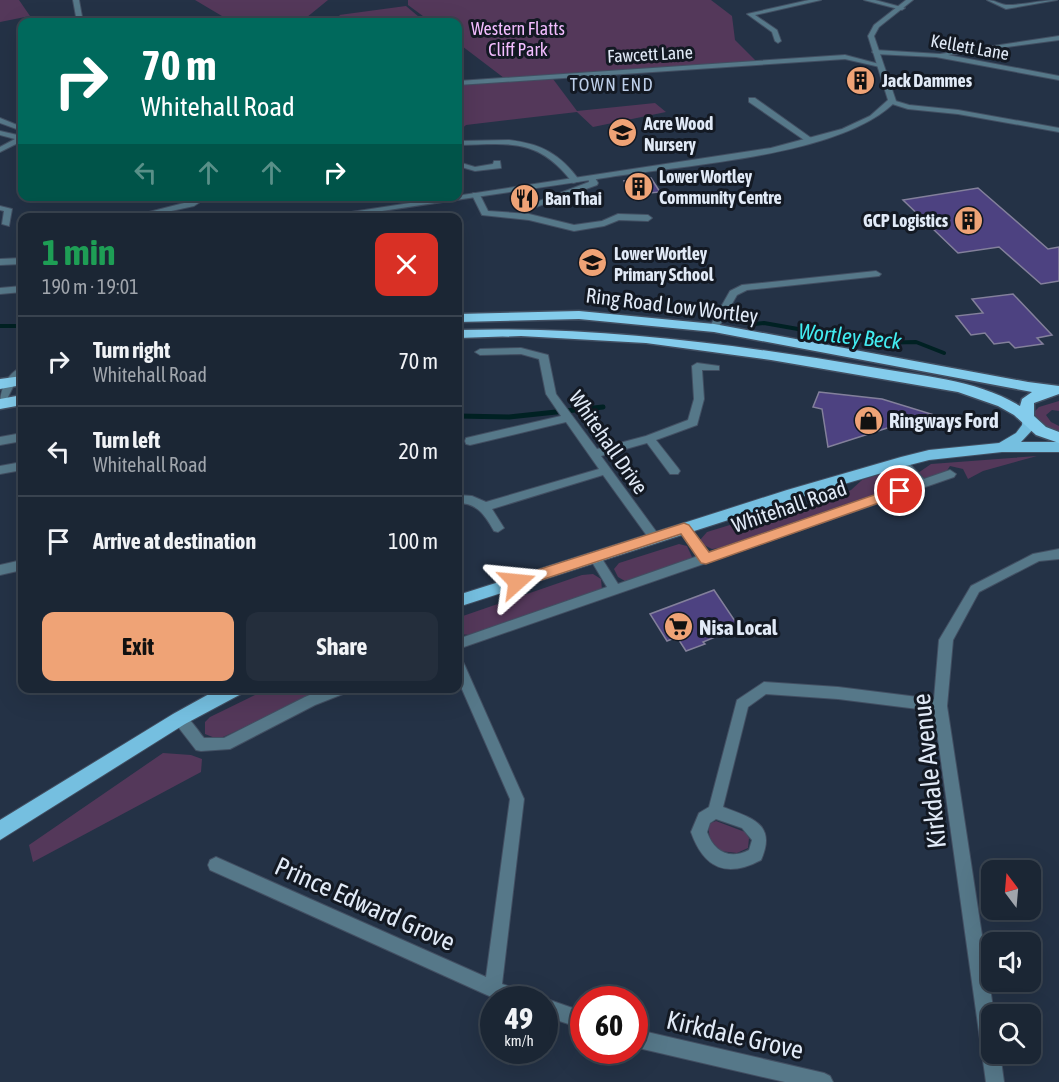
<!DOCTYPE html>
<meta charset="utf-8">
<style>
body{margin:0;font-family:"Asap Condensed",sans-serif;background:#242e3c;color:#f1f3f6;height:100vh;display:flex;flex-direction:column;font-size:22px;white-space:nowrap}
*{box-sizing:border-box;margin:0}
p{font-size:20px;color:#a0a5ac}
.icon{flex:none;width:33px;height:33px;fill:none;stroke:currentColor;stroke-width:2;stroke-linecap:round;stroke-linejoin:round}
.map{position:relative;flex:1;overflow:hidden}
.details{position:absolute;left:18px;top:213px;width:444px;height:480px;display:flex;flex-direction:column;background:#1b2634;border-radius:12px;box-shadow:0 6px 24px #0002,0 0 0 2px #39434f}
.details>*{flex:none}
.guide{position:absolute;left:18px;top:18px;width:444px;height:183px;border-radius:12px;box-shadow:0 6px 24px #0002,0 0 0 2px #39434f;background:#00695c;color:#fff;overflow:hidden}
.needle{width:39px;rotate:344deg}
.fabs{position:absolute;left:981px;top:860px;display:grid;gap:12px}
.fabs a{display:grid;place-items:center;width:60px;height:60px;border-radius:12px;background:#1b2634;box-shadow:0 6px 24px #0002,0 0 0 2px #39434f;font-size:30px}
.speed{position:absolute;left:480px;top:986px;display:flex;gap:12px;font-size:30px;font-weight:700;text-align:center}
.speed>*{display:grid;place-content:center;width:78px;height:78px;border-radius:50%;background:#1b2634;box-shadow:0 6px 24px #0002,0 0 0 2px #39434f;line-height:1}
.speed small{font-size:15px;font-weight:400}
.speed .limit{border:9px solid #d22;background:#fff;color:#111}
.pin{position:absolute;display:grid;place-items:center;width:51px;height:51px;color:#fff;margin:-26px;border:3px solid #fff;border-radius:50%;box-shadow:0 2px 6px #0007}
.me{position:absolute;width:66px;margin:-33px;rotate:72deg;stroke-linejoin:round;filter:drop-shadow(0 0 4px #0008)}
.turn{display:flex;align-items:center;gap:21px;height:126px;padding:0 24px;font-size:27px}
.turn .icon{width:78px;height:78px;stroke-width:2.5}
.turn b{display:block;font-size:42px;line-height:51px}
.lanes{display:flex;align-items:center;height:57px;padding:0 24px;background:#0003;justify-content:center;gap:30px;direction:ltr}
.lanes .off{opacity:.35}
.round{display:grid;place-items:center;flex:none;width:63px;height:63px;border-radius:12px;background:#242e3c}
.overview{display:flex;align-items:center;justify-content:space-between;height:102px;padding:0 24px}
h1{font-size:36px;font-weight:700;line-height:45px;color:#1e9e55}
.cta{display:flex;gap:12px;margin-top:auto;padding:12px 24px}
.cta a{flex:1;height:69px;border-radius:12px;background:#efa376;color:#111;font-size:24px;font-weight:700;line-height:69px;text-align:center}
.cta a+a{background:#242e3c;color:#f1f3f6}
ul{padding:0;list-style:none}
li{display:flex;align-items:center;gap:18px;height:90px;padding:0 24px;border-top:2px solid #39434f}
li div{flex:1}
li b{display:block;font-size:22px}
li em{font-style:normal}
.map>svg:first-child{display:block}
.green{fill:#54385a}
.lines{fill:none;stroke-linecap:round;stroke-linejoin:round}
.stream-far1{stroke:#002123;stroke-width:4}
.stream{stroke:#002123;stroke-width:5}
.building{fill:#4d4281;stroke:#83809b;stroke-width:1.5}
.minor-casing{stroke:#424f62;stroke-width:2}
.tertiary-casing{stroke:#424f62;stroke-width:2}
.primary-casing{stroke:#424f62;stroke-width:2}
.trunk-casing{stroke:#424f62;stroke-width:3}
.minor{fill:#567889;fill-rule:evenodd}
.tertiary{fill:#567889;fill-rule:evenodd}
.primary{fill:#75bfe0;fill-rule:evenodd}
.trunk{fill:#84ccec;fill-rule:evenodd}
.route{fill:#efa376;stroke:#9b6a4d;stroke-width:1.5}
.labels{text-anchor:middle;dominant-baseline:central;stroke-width:6;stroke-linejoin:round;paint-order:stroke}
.far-park-label{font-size:18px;fill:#f3bdff;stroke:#131923}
.far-street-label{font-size:18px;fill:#e1eaf7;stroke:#131923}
.far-poi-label{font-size:18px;font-weight:bold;fill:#e1eaf7;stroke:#131923;text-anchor:start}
.far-neighbourhood-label{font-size:18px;letter-spacing:1.5px;fill:#bdcee8;stroke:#131923}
.street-label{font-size:21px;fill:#e1eaf7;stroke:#131923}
.poi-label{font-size:21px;font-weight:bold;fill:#e1eaf7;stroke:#131923;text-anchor:start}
.water-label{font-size:22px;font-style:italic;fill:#42ecf1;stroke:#131923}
.near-street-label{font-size:26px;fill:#e1eaf7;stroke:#131923}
</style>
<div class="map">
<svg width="1059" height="1082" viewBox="0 0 1059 1082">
<rect width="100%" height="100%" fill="#243246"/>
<path class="green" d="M0,0H19L30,16L0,22Z
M195,0H328L301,22H232Z
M408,0H711L732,16L735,40L757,62L550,75L577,111L655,103L666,112L593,127L577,112L466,125L458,132V83L504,78L458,43V22H431L408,5Z
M406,6L425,22H347L339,15Z
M1059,401V411L1052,410L1046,415L1051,422L1059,426V432L1048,429L1033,413L1039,407Z
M1037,456L983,471L968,479L963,469L950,466L946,472L925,480L918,473L931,464Z
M889,471L904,476L906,485L719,548L712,549L702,544L700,540L707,532L766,514L799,510L818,504L851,490L862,480Z
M679,544L687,546L692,557L689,560L625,581L618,577L614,569L619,563Z
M593,574L601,579L602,590L470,635L458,634V619L460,617L582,575Z
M267,689H329L223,737L215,738L205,734V722L210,717Z
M163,753L191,755L202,759L201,772L33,862L29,845Z
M716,821L745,832L749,838L748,848L737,853L720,851L710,840L708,824Z"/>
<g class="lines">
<path class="stream-far1" d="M754,324L764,323L877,343L916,342L944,353
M0,326H22"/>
<path class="stream" d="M458,416L509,417L603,407"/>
</g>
<path class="building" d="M651,178L660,192L631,195L624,181Z
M978,188L1048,249L1059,247V281L1041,284L999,247L958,253L903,200Z
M1013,294L1052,335L1037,338L1043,344L1015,348L1009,342L994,344L985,333L971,335L956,316L983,313L972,299Z
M819,392L882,399L931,414L828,447L822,409L813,407Z
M714,590L737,624L722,629L725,633L703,642L705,644L686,651L677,637L667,641L650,614Z"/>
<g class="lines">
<defs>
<path id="minor" d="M73,0H79L83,22H77Z
M809,0H821L755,15L777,30L781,41L778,43L775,41L772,32L747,14Z
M864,0H875L905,8L902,10Z
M987,0C995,0 999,4 1006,5C1016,6 1043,0 1057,0L1006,9Z
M1059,36V40L948,55L1059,76V80L936,57L875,54L872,52L875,50L940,54Z
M845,55L883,65L880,67L845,59L458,85V81Z
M749,98H755L814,140L807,142L749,102Z
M889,99L909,105L958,110L1059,128V132L958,114L908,109L889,103Z
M0,118L22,127V131L0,123Z
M0,131L22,136V141L0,152V147L15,139L0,135Z
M509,140C542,144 560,154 580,181L573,183C538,137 510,144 458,145V141Z
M494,161H500L501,168L475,171L458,166V162L475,167L493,164Z
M588,176H594L598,183L597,185L525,211L518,209L589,182Z
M473,193H479L488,211L529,214L574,225L602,221L618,214L648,215L652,218L648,221L619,220L604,226L574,231L529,220L482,215L472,195Z
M198,196H209L194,206L153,215L149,212L188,202Z
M0,206L12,209L9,226L2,224L4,211L0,210Z
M22,258V264L0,265V259Z
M876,271L881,274L879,276L747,290L737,295L717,330H711L709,328L730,291L742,285Z
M22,286V292L0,294V288Z
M521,348L548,355L556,394L597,449L646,436L688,420L694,399L692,366L697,363L719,366V370H702L704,399L697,425L656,440L678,468L680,471L678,474H670L647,443L601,456L658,534L660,537L658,540H650L603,475L492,509L504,528L498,532L494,531C485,515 477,503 458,503V495L472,496L486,502L599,469L566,422L470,445L466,444L465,441L466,438L561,416L546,394L539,359L521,354L480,355L475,352L480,349Z
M22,433V441L0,445V437Z
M901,458L905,459L924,479L950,470L956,474L954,477L458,649V639L607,587L589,557L591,554H599L618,584L698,556L680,531L678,528L680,525H688L708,553L914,482L895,462Z
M22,462V470L0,474V466Z
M1059,549V559L1039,561L979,592L953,640L947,706L994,1014H992V1053H1000L1004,1082H986L934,711L838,699L766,694L748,707L723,807C752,818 777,824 761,860C727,878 704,869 691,832L699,813L709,807L737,700L764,682L838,687L934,699L939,640L971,586L1033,554ZM716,819L742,828L752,840L749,850C730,860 714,852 707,832L710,823Z
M22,560V570L0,575V565Z
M458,660L463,662L465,666L524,799L502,984L528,993L531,999H497L487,995L210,870L208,865L210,860L216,857L486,977L510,799L458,680Z
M326,688H350L348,692L315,705L230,749L201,751L196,750L172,719L174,715C187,710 197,730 204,738H224L305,697Z
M544,998L584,1012V1029L544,1016Z
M634,1029L824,1073L830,1076L833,1082H785L634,1047Z"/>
<path id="tertiary" d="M906,0H913L879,27L874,36L896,101C843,156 685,165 610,177C519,191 427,204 336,218H312L771,148L842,129L870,116L888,100L868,36L874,25Z
M22,367V376L14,385L4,405L0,406C0,390 6,374 22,367Z"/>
<path id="primary" d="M1028,415L1033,416L1036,426L1021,442H1059V452H1002L929,460L902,467L797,498L458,607V595L787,490L901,457L929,450L999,443L1016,433L1022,425L1023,416Z
M220,688H245L243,693L185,724L0,840V820L173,714Z"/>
<path id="trunk" d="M579,311L714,324L1028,382L1059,386V394L1034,403V416L1046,427L1059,432V443L1036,435L1014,415L998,406L958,392L771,360L646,343L521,336L458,338V330C598,326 733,344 871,367C920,376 976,379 1020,406L1022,399L1032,392L714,332L579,319L458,322V314Z
M22,376V385L0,389V379Z
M22,395V405L0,409V399Z"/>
</defs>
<use href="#minor" class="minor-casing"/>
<use href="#tertiary" class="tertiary-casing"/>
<use href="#primary" class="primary-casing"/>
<use href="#trunk" class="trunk-casing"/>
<use href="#minor" class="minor"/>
<use href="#tertiary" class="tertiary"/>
<use href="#primary" class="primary"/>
<use href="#trunk" class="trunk"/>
</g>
<path class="route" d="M900,486L904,487V494L706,564L701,563L681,534L517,588L510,582L512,578L684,523L689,525L709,552Z"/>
<defs>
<symbol id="building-disc" viewBox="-11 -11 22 22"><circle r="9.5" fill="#efa376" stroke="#131923"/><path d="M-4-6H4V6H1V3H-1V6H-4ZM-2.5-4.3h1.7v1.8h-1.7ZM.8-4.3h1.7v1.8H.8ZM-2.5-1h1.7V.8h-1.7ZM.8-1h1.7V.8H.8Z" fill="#111"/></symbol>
<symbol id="school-disc" viewBox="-11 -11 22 22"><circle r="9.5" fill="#efa376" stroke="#131923"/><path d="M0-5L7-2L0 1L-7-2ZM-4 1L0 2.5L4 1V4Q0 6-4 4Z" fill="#111"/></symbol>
<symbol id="restaurant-disc" viewBox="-11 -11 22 22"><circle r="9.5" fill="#efa376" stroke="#131923"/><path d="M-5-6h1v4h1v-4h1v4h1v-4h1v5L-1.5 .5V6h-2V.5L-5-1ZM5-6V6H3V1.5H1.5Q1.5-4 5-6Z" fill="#111"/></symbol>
<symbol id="shop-disc" viewBox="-11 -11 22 22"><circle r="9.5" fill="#efa376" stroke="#131923"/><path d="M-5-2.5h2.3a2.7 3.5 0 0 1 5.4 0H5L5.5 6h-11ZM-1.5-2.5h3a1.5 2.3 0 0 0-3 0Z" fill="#111"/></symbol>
<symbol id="supermarket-disc" viewBox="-11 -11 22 22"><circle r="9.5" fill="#efa376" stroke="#131923"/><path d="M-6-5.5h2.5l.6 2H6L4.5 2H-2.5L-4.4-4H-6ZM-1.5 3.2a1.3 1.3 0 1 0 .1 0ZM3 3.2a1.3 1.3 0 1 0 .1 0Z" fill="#111"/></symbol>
</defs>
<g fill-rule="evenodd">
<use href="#building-disc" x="844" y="64" width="33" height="33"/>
<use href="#school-disc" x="606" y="116" width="33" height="33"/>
<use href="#building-disc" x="622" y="170" width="33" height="33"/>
<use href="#restaurant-disc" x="508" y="182" width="33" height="33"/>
<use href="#building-disc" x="952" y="204" width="33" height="33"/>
<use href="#school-disc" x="576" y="246" width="33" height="33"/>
<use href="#shop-disc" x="852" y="404" width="33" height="33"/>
<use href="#supermarket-disc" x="662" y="610" width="33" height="33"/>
</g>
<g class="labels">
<g class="far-park-label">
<text x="518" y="28">Western Flatts<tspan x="518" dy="21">Cliff Park</tspan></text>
</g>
<g class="far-street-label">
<text transform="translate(970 47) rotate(10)">Kellett Lane</text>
<text transform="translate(650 54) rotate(-3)">Fawcett Lane</text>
</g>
<g class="far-poi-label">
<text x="882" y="80">Jack Dammes</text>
<text x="644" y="123">Acre Wood<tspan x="644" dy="21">Nursery</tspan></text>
<text x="659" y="176">Lower Wortley<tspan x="659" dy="21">Community Centre</tspan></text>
<text x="545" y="198">Ban Thai</text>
<text x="948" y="220" text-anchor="end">GCP Logistics</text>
<text x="614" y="253">Lower Wortley<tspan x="614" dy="21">Primary School</tspan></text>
</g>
<g class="far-neighbourhood-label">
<text x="612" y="84">TOWN END</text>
</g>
<g class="street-label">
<text transform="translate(672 305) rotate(7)">Ring Road Low Wortley</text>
<text transform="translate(609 442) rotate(55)">Whitehall Drive</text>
<text transform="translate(789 506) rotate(-19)">Whitehall Road</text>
</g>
<g class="poi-label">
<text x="889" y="420">Ringways Ford</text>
<text x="699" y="627">Nisa Local</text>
</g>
<g class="water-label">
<text transform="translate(850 336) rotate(6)">Wortley Beck</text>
</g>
<g class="near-street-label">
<text transform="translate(929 771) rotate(-96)">Kirkdale Avenue</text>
<text transform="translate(365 904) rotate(24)">Prince Edward Grove</text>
<text transform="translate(735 1035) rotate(13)">Kirkdale Grove</text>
</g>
</g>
</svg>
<div class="fabs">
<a><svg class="needle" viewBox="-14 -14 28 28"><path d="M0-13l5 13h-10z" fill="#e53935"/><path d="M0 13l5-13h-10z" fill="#a0a5ac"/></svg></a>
<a><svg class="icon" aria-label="sound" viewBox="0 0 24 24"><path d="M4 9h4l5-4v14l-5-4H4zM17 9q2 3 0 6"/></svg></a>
<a><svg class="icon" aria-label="search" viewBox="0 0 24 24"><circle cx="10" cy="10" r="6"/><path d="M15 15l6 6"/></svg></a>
</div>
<div class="speed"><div>49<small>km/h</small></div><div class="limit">60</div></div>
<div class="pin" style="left:900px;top:491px;background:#d93025"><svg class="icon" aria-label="arrive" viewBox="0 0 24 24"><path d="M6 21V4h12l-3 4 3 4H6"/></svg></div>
<svg class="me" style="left:517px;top:582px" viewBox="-20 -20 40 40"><path d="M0-17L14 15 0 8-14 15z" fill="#efa376" stroke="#fff" stroke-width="4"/></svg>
<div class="guide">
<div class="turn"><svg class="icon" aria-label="right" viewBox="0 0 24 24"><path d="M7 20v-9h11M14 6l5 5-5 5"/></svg><div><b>70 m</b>Whitehall Road</div></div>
<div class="lanes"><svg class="icon off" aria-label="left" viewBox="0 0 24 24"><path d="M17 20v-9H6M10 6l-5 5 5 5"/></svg><svg class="icon off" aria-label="ahead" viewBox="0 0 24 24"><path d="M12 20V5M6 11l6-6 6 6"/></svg><svg class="icon off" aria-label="ahead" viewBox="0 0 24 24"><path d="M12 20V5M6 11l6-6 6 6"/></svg><svg class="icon" aria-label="right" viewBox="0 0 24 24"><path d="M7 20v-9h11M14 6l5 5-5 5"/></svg></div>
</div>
<section class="details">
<div class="overview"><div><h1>1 min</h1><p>190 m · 19:01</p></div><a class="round" style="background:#d93025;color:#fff"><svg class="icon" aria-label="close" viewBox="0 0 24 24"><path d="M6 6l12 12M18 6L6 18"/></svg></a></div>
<ul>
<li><svg class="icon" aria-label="right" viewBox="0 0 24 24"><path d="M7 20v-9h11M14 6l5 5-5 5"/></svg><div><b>Turn right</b><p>Whitehall Road</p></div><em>70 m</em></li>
<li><svg class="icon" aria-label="left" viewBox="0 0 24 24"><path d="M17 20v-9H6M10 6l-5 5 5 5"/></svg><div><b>Turn left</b><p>Whitehall Road</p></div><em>20 m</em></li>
<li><svg class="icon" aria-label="arrive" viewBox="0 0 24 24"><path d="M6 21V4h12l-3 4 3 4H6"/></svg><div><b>Arrive at destination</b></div><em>100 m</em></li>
</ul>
<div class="cta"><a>Exit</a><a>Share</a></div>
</section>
</div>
